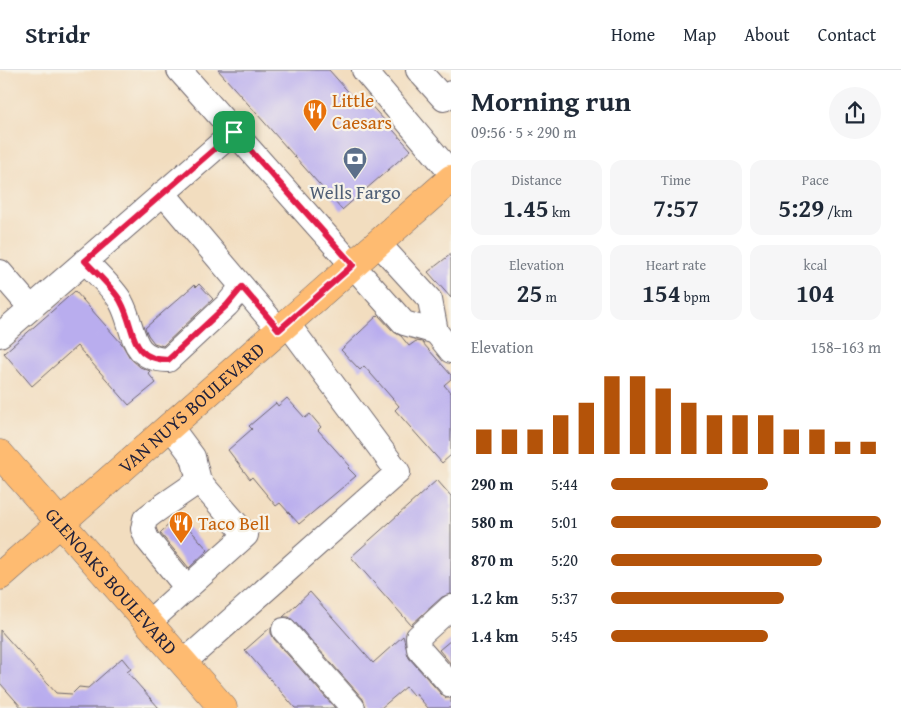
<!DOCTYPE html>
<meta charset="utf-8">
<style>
body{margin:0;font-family:"Gentium Book Plus",serif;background:#f6f6f7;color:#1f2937;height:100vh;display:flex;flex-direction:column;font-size:19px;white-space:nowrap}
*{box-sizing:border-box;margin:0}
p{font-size:16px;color:#747a83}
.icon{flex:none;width:28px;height:28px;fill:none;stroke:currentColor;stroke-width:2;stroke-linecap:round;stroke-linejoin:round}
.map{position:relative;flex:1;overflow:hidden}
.details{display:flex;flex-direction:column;background:#fff;width:450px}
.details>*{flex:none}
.pin{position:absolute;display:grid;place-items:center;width:42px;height:42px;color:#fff;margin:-21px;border-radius:10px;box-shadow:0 2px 8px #0006}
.round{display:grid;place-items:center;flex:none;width:52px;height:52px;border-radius:26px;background:#f6f6f7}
.summary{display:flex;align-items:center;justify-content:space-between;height:85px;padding:0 20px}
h1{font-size:28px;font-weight:700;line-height:38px}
.stats{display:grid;grid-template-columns:repeat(3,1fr);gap:8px;height:85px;padding:5px 20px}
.stats div{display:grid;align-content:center;border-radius:12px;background:#f6f6f7;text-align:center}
.stats b{font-size:25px;font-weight:700}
.stats small{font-size:14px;font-weight:400}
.stats p{font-size:14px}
.chart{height:140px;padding:10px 20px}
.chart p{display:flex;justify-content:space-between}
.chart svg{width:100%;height:90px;margin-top:5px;stroke:#b45309;stroke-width:6}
ul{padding:0 20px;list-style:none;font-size:16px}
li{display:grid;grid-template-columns:80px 60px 1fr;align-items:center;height:38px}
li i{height:12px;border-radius:6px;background:#b45309}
header{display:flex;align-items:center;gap:30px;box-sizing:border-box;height:70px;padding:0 25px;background:#fff;border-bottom:1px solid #e0e1e3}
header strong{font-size:24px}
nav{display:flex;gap:28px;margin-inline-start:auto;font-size:18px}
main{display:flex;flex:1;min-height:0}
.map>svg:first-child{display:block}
</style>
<header>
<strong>Stridr</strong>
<nav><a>Home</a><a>Map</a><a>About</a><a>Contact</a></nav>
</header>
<main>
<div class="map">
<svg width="451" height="638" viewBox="0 0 451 638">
<rect width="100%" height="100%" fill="#f7f3e8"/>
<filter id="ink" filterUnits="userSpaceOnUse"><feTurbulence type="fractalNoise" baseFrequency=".02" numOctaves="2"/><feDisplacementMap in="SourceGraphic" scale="10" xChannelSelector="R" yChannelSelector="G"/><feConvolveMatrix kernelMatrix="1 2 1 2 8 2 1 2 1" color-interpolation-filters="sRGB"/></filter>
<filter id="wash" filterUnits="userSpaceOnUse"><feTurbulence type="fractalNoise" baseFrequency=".0096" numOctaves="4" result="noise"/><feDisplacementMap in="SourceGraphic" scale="20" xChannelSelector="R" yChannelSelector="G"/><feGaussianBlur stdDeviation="1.12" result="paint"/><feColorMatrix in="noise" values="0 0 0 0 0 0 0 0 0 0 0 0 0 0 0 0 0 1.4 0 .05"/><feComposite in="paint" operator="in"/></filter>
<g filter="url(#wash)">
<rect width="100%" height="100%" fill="#f2ddbf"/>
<g id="blocks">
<g fill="#b9adee">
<path d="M218,0H329L361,36L367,31L411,80L342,140Z"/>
<path d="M451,184V228L428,202Z"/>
<path d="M199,214L213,229L163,276L154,273L148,265L145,258L194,215L196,217Z"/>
<path d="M75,221L122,274L130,288L140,297L150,301L148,303L156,313L129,335L77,276L32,316L4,283Z"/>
<path d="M378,245L394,262L401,266L409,276L416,271L422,272L451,305V309L444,315L451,323V385L442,393L395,340L399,336L364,296L360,300L341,280Z"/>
<path d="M287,328L305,348L310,344L321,357L318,360L350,396L348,398L356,406L299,454L280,433L276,436L252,407L250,409L228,380L252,359L249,356L276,333L278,336Z"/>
<path d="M437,410L451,426V524L442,527L411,555L351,487Z"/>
<path d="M178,446L208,480L189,498L160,463Z"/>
<path d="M310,522L373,593L403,566L409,588L441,624L446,628H451V638H428L415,623L413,625L406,617L381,638H366L363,629L294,551L289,547H283Z"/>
<path d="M271,557V563L274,569L335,638H295L245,580Z"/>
<path d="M0,560L56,623L72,624L79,617L88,618L122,588L131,599L127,602L159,638H22L0,613Z"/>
<path d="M451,570V594L439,580Z"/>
</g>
</g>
</g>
<g filter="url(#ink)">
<use href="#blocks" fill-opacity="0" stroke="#6b6369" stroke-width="1"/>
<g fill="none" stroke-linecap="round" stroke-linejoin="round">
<defs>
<g id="minor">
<path d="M179,0L404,253L436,262"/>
<path d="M364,0L451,103"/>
<path d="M418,0L444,29L451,23"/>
<path d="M163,123L279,260"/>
<path d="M378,173L430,230L436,262L451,281"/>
<path d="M85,191C95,202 115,220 121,232C136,259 128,289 168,290L227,235L242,217"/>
<path d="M0,202L31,238"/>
<path d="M0,265L234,62"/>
<path d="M187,518L147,469L143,459L145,449L154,442L199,411"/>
<path d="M451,537L418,567L419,579L451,615"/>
<path d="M148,553L246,465L199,411L193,387L170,356"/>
<path d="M284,560L353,638"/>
<path d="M183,593L398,402L287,253"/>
</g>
<g id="major">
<path id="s1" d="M0,384L223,638"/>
<path id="s2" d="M0,506L451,109"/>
</g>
</defs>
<use href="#minor" stroke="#6b6369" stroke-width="26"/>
<use href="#major" stroke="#6b6369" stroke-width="29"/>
<use href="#minor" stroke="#fff" stroke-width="24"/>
<use href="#major" stroke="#febb71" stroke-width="28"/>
</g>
</g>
<g fill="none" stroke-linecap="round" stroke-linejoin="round" filter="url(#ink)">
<defs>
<path id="route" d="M234,62L353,195L279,260L242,217L227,235L168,290C128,289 136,259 121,232C115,220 95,202 85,191Z"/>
</defs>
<use href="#route" stroke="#fff" stroke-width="10"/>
<use href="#route" stroke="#e11d48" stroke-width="6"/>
</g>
<defs>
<symbol id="restaurant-pin" viewBox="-11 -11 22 30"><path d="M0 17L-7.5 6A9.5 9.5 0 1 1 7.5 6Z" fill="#e8710a" stroke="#f7f3e8"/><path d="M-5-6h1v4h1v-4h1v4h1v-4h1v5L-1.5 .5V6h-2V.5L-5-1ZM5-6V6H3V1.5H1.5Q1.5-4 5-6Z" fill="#fff"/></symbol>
<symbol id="bank-pin" viewBox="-11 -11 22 30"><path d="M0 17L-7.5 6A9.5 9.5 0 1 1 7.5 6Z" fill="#5c6f8a" stroke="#f7f3e8"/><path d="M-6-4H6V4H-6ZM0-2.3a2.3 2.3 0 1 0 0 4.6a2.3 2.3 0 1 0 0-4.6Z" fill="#fff"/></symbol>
</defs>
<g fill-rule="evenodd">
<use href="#restaurant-pin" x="301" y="27" width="28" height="38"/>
<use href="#bank-pin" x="341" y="75" width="28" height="38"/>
<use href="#restaurant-pin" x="167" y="439" width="28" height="38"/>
</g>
<g text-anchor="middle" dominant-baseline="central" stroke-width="4.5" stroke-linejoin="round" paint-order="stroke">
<g font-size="19" fill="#c56008" stroke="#f7f3e8" text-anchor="start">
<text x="332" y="30">Little<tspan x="332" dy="22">Caesars</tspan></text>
<text x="198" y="453">Taco Bell</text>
</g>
<g font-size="19" fill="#4e5e75" stroke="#f7f3e8">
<text x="355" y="122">Wells Fargo</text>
</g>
<g font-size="19" fill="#22223b" stroke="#f7f3e8">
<text stroke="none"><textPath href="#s2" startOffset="255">VAN NUYS BOULEVARD</textPath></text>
<text stroke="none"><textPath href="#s1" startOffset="169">GLENOAKS BOULEVARD</textPath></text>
</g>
</g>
</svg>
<div class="pin" style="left:234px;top:62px;background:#1e9e55"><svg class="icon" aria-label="arrive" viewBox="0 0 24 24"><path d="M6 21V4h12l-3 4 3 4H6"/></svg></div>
</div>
<section class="details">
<div class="summary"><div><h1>Morning run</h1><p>09:56 · 5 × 290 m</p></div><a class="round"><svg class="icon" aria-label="share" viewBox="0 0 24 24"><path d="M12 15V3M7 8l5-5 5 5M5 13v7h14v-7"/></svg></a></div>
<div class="stats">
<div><p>Distance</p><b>1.45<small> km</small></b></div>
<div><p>Time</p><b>7:57</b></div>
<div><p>Pace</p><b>5:29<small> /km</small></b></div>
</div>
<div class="stats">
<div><p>Elevation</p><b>25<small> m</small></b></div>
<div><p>Heart rate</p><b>154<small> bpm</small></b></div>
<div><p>kcal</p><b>104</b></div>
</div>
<div class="chart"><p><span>Elevation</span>158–163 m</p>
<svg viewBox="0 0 160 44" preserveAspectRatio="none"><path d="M5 44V32M15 44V32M25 44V32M35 44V25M45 44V19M55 44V6M65 44V6M75 44V12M85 44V19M95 44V25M105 44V25M115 44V25M125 44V32M135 44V32M145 44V38M155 44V38"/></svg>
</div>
<ul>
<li><b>290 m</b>5:44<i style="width:58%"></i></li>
<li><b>580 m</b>5:01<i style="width:100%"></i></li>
<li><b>870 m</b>5:20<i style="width:78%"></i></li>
<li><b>1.2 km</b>5:37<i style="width:64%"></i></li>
<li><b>1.4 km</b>5:45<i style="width:58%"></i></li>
</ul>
</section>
</main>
